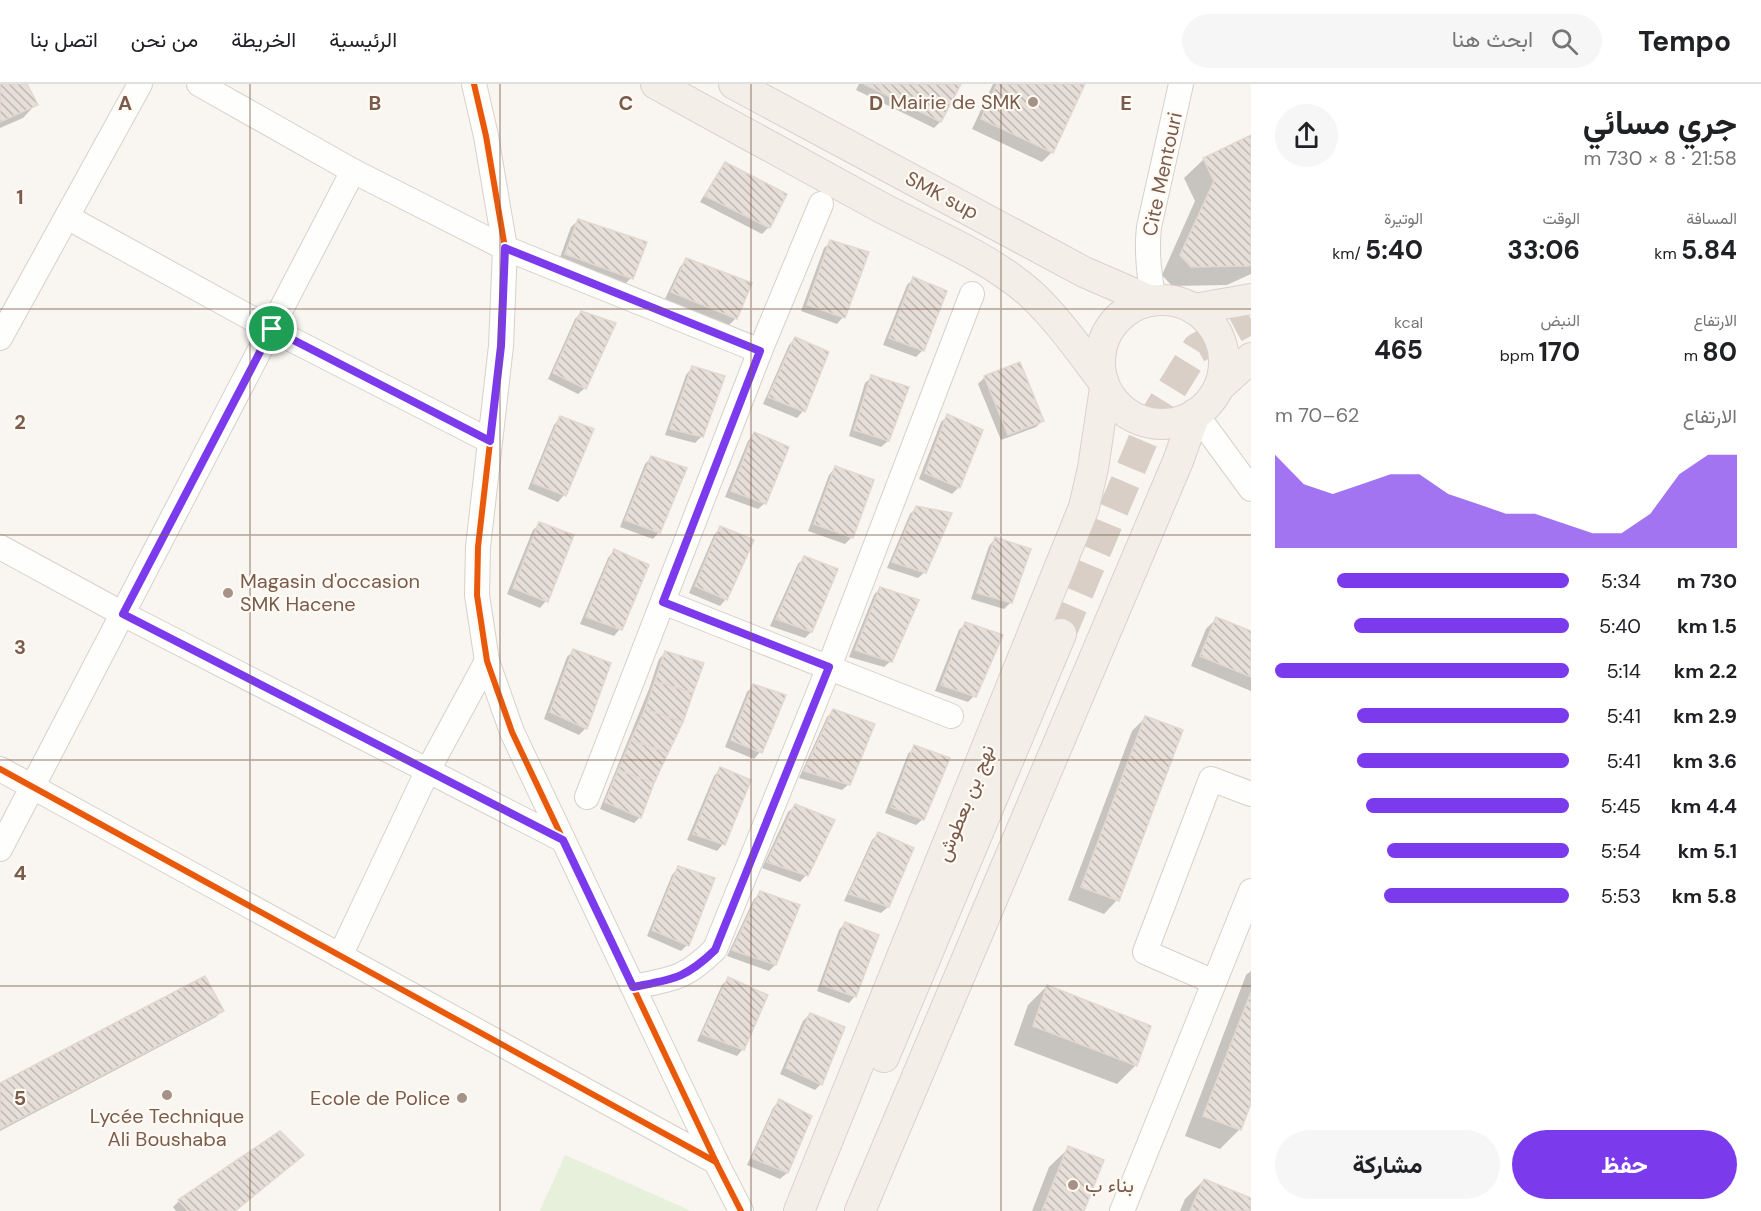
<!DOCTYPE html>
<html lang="ar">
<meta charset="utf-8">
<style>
body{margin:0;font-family:"DM Sans",Vazirmatn,sans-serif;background:#f6f6f6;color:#202124;direction:rtl;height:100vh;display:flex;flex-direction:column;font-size:22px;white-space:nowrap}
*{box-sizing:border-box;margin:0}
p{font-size:20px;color:#757577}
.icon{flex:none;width:33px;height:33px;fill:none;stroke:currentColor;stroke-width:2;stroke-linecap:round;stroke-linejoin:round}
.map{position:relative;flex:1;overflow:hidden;direction:ltr}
.drawer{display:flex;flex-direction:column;background:#fff;width:510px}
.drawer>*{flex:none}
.pin{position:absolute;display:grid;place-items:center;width:51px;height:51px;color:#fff;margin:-26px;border:3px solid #fff;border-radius:50%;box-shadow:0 2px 6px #0007}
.round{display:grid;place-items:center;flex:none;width:63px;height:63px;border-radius:32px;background:#f6f6f6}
.headline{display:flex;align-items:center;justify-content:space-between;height:102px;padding:0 24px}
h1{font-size:33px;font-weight:700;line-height:45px}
.metrics{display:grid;grid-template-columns:repeat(3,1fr);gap:9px;height:102px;padding:6px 24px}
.metrics div{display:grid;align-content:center}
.metrics b{font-size:26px;font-weight:700}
.metrics small{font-size:16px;font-weight:400}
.metrics p{font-size:16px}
.chart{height:168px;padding:12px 24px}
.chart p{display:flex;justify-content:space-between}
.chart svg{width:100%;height:108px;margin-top:6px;fill:#7c3aed;opacity:.7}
.cta{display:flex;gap:12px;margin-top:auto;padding:12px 24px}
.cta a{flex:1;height:69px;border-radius:36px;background:#7c3aed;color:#fff;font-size:24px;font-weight:700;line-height:69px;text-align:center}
.cta a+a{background:#f6f6f6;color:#202124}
ul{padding:0 24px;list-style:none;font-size:20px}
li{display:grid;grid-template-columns:96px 72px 1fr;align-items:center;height:45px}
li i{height:15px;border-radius:8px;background:#7c3aed}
header{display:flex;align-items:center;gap:36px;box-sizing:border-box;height:84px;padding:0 30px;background:#fff;border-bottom:2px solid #e0e0e0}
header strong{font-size:28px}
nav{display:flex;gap:33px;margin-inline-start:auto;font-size:21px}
.search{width:420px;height:54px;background:#f6f6f6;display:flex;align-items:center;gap:15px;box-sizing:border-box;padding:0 21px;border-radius:33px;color:#757577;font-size:22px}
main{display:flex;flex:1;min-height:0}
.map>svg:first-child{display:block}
</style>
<header>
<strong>Tempo</strong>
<div class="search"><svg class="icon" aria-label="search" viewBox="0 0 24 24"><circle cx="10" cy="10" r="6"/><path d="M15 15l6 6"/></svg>ابحث هنا</div>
<nav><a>الرئيسية</a><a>الخريطة</a><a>من نحن</a><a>اتصل بنا</a></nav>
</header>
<main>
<section class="drawer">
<div class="headline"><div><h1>جري مسائي</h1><p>21:58 · 8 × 730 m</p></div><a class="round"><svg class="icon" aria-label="share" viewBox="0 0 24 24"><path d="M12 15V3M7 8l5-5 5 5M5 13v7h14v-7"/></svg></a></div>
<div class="metrics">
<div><p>المسافة</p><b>5.84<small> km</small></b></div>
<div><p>الوقت</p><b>33:06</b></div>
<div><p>الوتيرة</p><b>5:40<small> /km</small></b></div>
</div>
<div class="metrics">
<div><p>الارتفاع</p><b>80<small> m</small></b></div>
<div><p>النبض</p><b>170<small> bpm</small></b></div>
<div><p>kcal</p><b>465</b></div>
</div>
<div class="chart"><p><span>الارتفاع</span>62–70 m</p>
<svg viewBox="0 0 160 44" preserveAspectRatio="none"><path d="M0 44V6L10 18L20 22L30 18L40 14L50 14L60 22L70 26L80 30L90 30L100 34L110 38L120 38L130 30L140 14L150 6L160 6V44z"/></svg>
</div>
<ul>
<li><b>730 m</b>5:34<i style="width:79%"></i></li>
<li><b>1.5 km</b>5:40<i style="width:73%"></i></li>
<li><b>2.2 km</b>5:14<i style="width:100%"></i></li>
<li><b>2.9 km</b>5:41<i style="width:72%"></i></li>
<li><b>3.6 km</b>5:41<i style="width:72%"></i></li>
<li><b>4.4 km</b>5:45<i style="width:69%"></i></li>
<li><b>5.1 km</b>5:54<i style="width:62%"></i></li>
<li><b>5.8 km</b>5:53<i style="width:63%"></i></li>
</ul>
<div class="cta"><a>حفظ</a><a>مشاركة</a></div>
</section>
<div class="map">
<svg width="1251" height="1127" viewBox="0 0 1251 1127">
<defs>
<pattern id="building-back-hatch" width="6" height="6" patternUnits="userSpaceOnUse" patternTransform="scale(1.5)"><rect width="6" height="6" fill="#e6ded7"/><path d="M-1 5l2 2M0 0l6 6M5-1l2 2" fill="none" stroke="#bfb7b1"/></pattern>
</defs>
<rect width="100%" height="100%" fill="#f9f5f0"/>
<path fill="#e7f0db" d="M565,1071L691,1127H540Z"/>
<g fill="#0003">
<path d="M0,0H25L36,20L23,34L0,44Z"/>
<path d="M859,0H959L940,38L934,44L856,6Z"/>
<path d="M993,0H1084L1052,68L1042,78L972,45Z"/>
<path d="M1251,53V190L1227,201L1172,202L1162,191L1195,117L1184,94L1204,75Z"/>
<path d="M725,80L769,143L762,150L700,118L719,87Z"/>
<path d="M578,137L631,194L625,200L559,176L571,143Z"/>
<path d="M831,158L843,233L837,240L801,227L824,164Z"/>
<path d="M686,176L736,234L729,241L665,215L680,183Z"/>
<path d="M913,195L923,266L916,273L883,261L907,201Z"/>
<path d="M581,229L585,304L578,310L548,295L575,235Z"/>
<path d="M795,255L803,327L797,334L763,320L789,261Z"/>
<path d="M692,284L723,293L701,353L695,359L665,351L686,291Z"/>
<path d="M872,293L888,357L881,363L849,352L865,299Z"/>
<path d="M985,293L1042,337L1036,343L1001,356L978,300Z"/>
<path d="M948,332L959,403L952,410L919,395L941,338Z"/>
<path d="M560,334L564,411L558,418L528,405L554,341Z"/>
<path d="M754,350L765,419L758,425L725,413L748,357Z"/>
<path d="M652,373L659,448L653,455L620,443L645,380Z"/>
<path d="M835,384L852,453L845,460L808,447L829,391Z"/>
<path d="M917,423L925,488L918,494L887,484L910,430Z"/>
<path d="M540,440L572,452L546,517L540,524L507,510L533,446Z"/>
<path d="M720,444L726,515L720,522L689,509L714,451Z"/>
<path d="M995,455L1010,519L1004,525L971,515L989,462Z"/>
<path d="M614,467L620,545L614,552L580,540L608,474Z"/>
<path d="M805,473L811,548L805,554L770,542L798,480Z"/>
<path d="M880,504L891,577L884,583L849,573L874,511Z"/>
<path d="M1216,535L1251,549V607L1191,582L1206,545Z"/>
<path d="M966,539L974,612L968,618L935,607L959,546Z"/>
<path d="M573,567L586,644L579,651L544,635L567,573Z"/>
<path d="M666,568L653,699L640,733L634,739L600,725L649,605L659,575Z"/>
<path d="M754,601L760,668L754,675L725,663L747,608Z"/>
<path d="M833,627L849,700L842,706L799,694L827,633Z"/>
<path d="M1145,634L1181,647L1117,816L1104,830L1068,816L1132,647Z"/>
<path d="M915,663L923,735L916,741L885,729L908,670Z"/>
<path d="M720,685L723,760L717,767L687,756L714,692Z"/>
<path d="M795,722L833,737L806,791L800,798L762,784L788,728Z"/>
<path d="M878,750L888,823L881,829L844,817L872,756Z"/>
<path d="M678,784L687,861L681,867L647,852L672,791Z"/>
<path d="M761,809L775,881L769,887L727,872L754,815Z"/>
<path d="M845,839L855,912L849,919L817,907L839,846Z"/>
<path d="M1251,887V1015L1239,1046L1220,1065L1185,1052L1246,891Z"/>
<path d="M728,895L743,965L737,972L697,957L722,901Z"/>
<path d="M1047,902L1136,981L1117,1000L1014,961L1028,921Z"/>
<path d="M222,926L216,933L0,1047V1000Z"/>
<path d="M810,930L821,1000L815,1006L780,990L803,937Z"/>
<path d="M779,1017L810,1033L787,1089L780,1095L747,1081L773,1024Z"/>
<path d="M1069,1064L1082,1127H1032L1049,1083Z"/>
<path d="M1204,1096L1251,1115V1127H1180L1185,1115Z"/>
<path d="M179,1117L235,1127H176L173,1123Z"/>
</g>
<g fill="url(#building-back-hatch)" stroke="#e2d8d2" stroke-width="1.5">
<path d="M0,0H27L38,21L0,38Z"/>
<path d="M864,0H961L941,38Z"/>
<path d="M997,0H1085L1053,69L981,35Z"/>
<path d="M1251,51V181L1248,182L1191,183L1180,171L1214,97L1203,74Z"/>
<path d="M725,78L787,110L770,144L705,112Z"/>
<path d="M578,135L647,158L633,195L565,170Z"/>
<path d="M830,156L869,168L845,234L807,221Z"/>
<path d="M686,174L752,199L737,235L671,208Z"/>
<path d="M913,193L947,207L924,267L889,254Z"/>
<path d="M581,227L616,239L586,305L553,289Z"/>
<path d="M795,253L829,268L805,328L768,313Z"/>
<path d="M1020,278L1044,337L1008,351L984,292Z"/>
<path d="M692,282L725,292L703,353L670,345Z"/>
<path d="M871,291L909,303L889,357L854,346Z"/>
<path d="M947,330L983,346L960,404L925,389Z"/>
<path d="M560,332L594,345L566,412L533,399Z"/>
<path d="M754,348L789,363L766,420L731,407Z"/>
<path d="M651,372L687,384L660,449L625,436Z"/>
<path d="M835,382L874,396L853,454L814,440Z"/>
<path d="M916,422L952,429L926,489L892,478Z"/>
<path d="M539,438L574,451L548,518L513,504Z"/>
<path d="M720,442L754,456L727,516L695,502Z"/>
<path d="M995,453L1031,465L1012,519L977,509Z"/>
<path d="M614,465L649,481L622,546L586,533Z"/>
<path d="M804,472L838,485L812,548L776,535Z"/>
<path d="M880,503L919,516L892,578L855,566Z"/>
<path d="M1216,533L1251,547V593L1200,572Z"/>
<path d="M965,538L1003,551L976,613L941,601Z"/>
<path d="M573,565L611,579L587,645L550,628Z"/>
<path d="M665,567L704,579L693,609L655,597Z"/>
<path d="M655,597L693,609L683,638L645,625Z"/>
<path d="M753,600L786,611L762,669L731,656Z"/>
<path d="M645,625L683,638L668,669L631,656Z"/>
<path d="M833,625L875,640L850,701L804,687Z"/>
<path d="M1145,632L1183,646L1119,817L1081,803Z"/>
<path d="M631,656L668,669L654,699L618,686Z"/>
<path d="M914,661L950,674L924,736L891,723Z"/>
<path d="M720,683L751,696L725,761L693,750Z"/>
<path d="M618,686L654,699L641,734L605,718Z"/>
<path d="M795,720L835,736L808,792L767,778Z"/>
<path d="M878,748L914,764L889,823L849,810Z"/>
<path d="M678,782L715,794L689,862L652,846Z"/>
<path d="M760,807L800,821L776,881L732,866Z"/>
<path d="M845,838L879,851L856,913L822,901Z"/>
<path d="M205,892L224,927L0,1045V999Z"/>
<path d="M728,893L768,911L744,966L702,950Z"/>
<path d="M1047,901L1151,942L1137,982L1033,942Z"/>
<path d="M1251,908V1019L1241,1046L1203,1032Z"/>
<path d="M810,929L845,943L822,1001L786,984Z"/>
<path d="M779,1015L812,1032L788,1089L752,1074Z"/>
<path d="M280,1047L304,1071L235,1127H188L178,1116Z"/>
<path d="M1068,1062L1104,1076L1084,1127H1042Z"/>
<path d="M1204,1095L1251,1114V1127H1190Z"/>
</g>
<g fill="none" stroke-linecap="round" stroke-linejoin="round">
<path stroke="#d9cfc7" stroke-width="30" stroke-dasharray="30 15" stroke-linecap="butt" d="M1061,550L1149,342L1197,264L1251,235"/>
<defs>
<g id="minor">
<path d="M199,0L353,87L505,164L760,267"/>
<path d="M474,0L486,52L505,164L501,262L478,463L477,511L487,577L512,648L716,1078L741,1127"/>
<path d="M67,133L271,245L490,357"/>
<path d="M1154,217C1149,192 1146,169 1149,143L1181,0"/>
<path d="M0,254L140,0"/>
<path d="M1196,330L1251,405"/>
<path d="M0,463L123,530L563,756"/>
<path d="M663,518L951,632"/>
<path d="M0,685L716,1078"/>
<path d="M587,713L760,267L821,120"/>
<path d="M0,765L353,87"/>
<path d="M340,872L428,686L487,577"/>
<path d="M1214,898L1145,868L1211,695L1251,710"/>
<path d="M633,903C673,895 685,895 715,865L829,583L972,210"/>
<path d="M1122,1127L1251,807"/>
</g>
<g id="major">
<path d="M656,0C732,42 808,84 884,125C932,150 989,173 1030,209C1058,235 1080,267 1103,297"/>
<path d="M734,0L1084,188L1151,217"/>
<circle cx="1162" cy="278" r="62"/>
<path d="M1194,225L1251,215"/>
<path d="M1219,303L1251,274"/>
<path d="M884,973L1061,550"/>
<path d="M799,1127L1084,423L1093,384L1105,304"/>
<path d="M860,1127L1178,377L1195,330"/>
</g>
</defs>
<use href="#minor" stroke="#d7d1cb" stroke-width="26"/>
<use href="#major" stroke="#dad1cc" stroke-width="32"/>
<use href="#minor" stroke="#fefefd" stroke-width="24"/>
<use href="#major" stroke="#f3eee8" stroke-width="30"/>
<defs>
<g id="cycleway">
<path d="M474,0L486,52L505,164L501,262L478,463L477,511L487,577L512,648L716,1078L741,1127"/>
<path d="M0,685L716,1078"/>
</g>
</defs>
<use href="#cycleway" stroke="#fffaf3" stroke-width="10"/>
<use href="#cycleway" stroke="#e8590c" stroke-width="6"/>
</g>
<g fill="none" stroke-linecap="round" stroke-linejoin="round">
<defs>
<path id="route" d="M505,164L760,267L663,518L829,583L715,866C685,895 673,895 633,903L563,756L123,530L272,245L490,357L501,262Z"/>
</defs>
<use href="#route" stroke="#fff" stroke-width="12"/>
<use href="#route" stroke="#7c3aed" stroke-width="8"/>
</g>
<path fill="none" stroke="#7a5c4d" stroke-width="1.5" stroke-opacity="0.55" d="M250,0V1127M500,0V1127M751,0V1127M1001,0V1127M0,225H1251M0,451H1251M0,676H1251M0,902H1251"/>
<g fill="#a69286" stroke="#fffaf3" stroke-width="2">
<circle cx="1033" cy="18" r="6"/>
<circle cx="228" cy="509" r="6"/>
<circle cx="167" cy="1011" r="6"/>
<circle cx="462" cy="1014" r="6"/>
<circle cx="1073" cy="1101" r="6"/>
</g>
<g text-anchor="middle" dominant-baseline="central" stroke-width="4.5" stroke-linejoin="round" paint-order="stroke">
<g font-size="20" fill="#7a5c4d" stroke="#fffaf3" text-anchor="end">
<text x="1021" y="18">Mairie de SMK</text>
<text x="240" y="497" text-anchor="start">Magasin d'occasion<tspan x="240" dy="23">SMK Hacene</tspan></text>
<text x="450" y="1014">Ecole de Police</text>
<text x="167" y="1032" text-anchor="middle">Lycée Technique<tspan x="167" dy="23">Ali Boushaba</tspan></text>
<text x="1085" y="1101" text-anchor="start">بناء ب</text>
</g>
<g font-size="20" fill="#7a5c4d" stroke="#fffaf3">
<text transform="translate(1162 90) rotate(-78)">Cite Mentouri</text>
<text transform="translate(942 111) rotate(28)">SMK sup</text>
<text transform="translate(965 719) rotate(-68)">نهج بن بعطوش</text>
</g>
</g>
<g font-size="20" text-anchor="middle" font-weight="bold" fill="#7a5c4d" stroke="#fffaf3" stroke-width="4.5" stroke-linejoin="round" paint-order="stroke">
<text x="125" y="26">A</text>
<text x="375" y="26">B</text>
<text x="626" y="26">C</text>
<text x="876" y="26">D</text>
<text x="1126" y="26">E</text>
<text x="20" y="120">1</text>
<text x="20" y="345">2</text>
<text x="20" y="570">3</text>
<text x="20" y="796">4</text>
<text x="20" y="1021">5</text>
</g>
</svg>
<div class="pin" style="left:272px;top:245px;background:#1e9e55"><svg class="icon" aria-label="arrive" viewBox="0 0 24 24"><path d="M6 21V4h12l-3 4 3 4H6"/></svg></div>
</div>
</main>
